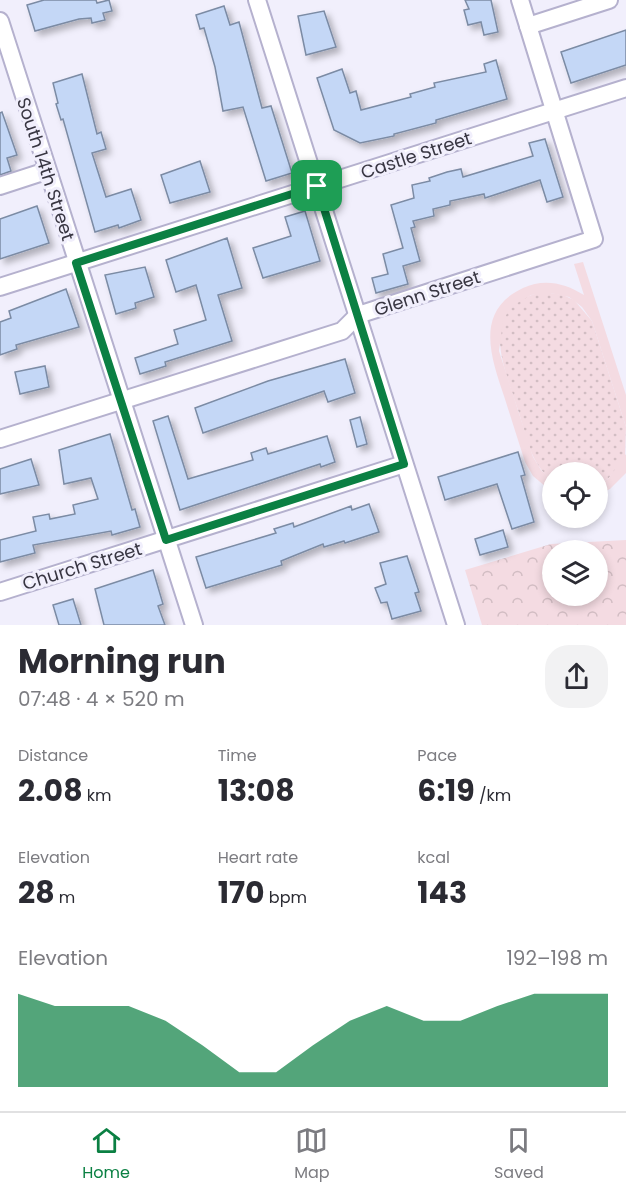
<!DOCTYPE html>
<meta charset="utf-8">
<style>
body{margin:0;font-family:Poppins,sans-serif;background:#f2f2f3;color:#2b2b33;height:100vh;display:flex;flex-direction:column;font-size:22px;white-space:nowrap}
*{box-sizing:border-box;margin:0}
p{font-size:20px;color:#7c7c81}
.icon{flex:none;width:33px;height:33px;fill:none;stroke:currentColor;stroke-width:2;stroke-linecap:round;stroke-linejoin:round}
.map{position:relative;height:625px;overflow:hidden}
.side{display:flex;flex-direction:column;background:#fff;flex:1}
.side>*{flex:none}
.buttons{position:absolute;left:542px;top:462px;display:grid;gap:12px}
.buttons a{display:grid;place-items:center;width:66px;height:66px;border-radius:50%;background:#fff;box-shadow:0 3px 9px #0003;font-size:30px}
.pin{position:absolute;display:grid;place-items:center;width:51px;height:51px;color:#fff;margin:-26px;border-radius:12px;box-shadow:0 3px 9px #0006}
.round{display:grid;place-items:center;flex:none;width:63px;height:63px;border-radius:24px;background:#f2f2f3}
.headline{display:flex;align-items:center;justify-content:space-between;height:102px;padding:0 18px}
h1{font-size:33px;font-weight:700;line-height:45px}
.metrics{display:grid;grid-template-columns:repeat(3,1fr);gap:9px;height:102px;padding:6px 18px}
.metrics div{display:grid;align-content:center}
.metrics b{font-size:30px;font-weight:700}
.metrics small{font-size:16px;font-weight:400}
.metrics p{font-size:16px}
.chart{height:168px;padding:12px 18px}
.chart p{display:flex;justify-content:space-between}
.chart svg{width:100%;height:108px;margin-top:6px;fill:#0b8043;opacity:.7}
.tabs{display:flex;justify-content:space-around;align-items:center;height:84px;border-top:2px solid #e1e1e2;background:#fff;font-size:16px;color:#7c7c81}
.tabs a{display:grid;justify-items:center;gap:3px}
.tabs .selected{color:#0b8043}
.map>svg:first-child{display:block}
</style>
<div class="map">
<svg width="626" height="625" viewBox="0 0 626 625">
<defs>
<pattern id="grass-dots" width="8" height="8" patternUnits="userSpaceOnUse" patternTransform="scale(1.5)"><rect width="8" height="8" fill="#f4dbe2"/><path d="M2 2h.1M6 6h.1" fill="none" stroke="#d2bdc3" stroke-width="1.8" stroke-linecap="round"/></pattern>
<pattern id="park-crowns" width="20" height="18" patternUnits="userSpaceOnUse" patternTransform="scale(1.5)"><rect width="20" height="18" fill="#f4dbe2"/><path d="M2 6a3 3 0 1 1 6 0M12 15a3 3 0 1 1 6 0" fill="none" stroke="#d2bdc3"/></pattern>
<filter id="shadow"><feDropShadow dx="4.5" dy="4.5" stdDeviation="3" flood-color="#0004"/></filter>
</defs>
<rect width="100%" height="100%" fill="#f1effc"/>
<path fill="url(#grass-dots)" d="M544,292L563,295L574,300L592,321L626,427L625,458L608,479L597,485V472H552V480C530,464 526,434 518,410C504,367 475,304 544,292Z"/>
<path fill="url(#park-crowns)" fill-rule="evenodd" d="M626,540V625H482L465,570L551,544ZM552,550H597V596H552Z"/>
<g fill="#f4dbe2">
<path d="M583,262L626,395V427L592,321L582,307L569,297L550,293L531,295L519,302L509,310L503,321L499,351L533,457L541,470L552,480V492L533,476L525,462C518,440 511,418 504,396C491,357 474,311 523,288C544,278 565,283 584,295L574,264Z"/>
<path d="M626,454V473L610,489L597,495V485L608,479Z"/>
</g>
<g fill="#c4d7f6" stroke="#7b8ba4" stroke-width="1.5" filter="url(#shadow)">
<path d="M44,0H96L97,3L109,0L112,11L103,13L105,20L92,23L91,18L79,19L35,31L27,5Z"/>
<path d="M465,0H491L498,32L484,35L481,22L468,25L464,10L469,9Z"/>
<path d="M224,6L230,25L239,22L262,108L271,106L292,173L266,181L243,107L223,111L215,67L204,28L200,29L196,15Z"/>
<path d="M324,11L336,47L306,55L298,16Z"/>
<path d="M626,30V65L571,83L561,52Z"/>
<path d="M496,60L507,99L436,120V123L394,134V136L360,143L334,130L317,78L342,69L350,93L356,91L361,110L411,97L410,94L435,87L434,83L486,72L484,64Z"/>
<path d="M82,74L97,134L101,132L106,149L92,153L106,197L131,189L141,220L119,228L118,225L95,232L63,119L61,120L56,104L58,103L53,83Z"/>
<path d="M2,112L17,155L7,158L11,171L0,175V113Z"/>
<path d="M545,139L563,197L547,202L540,180L485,198L484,194L450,201V205L433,209L434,216L413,221L415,227L411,228L420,261L403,266L408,284L376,293L372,278L388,274L383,254L403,248L391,205L414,198L412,185L430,181L429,178L447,172L461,169L463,177L533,156L529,143Z"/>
<path d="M200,161L210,192L170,203L161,175Z"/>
<path d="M37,206L49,243L0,259V219Z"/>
<path d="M305,211L320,261L263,278L253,248L291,236L285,217Z"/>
<path d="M227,238L242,288L218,295L232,341L165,362L166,366L140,374L135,358L178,344L174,330L206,320L196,285L176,292L166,260Z"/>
<path d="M145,267L154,297L135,303L136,308L116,314L105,275Z"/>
<path d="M66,289L79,327L16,345L17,349L0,355V322L11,318L9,311Z"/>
<path d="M345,359L355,393L328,402L324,391L203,433L195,408L268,381Z"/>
<path d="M45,366L49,387L20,394L15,372Z"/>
<path d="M168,416L188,479L253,460L251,453L266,448L268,454L327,436L335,462L321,467L320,464L180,510L153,421Z"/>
<path d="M360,417L367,444L357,447L350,420Z"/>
<path d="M110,434L132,510L135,509L140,527L112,535L111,531L33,545L35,553L0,562V540L36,531L33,517L49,514L50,519L75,514L73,505L98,499L91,478L64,484L59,450Z"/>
<path d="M518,452L525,475L521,476L534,522L512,529L497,484L445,500L438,477Z"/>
<path d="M31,459L39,485L0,494V469Z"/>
<path d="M369,504L379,532L345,543L344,541L324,547L323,544L281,561L282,565L206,588L196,557L276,533L274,529L293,523L294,527L351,506L352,510Z"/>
<path d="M503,530L508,547L480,555L475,539Z"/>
<path d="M407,556L419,592L415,593L421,611L392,619L387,602L381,603L375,588L386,584L380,563Z"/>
<path d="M153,570L163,604L158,606L165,625H104L95,589Z"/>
<path d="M73,599L81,625H59L53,605Z"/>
</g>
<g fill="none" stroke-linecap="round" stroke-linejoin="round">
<defs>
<g id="minor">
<path d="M257,0L456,625"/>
<path d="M0,21L194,625"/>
<path d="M528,26L609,0"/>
<path d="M0,186L46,171"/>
<path d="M0,287L626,88"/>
<path d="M0,439L342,331L358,315L594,239L520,0"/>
<path d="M0,592L404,464"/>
</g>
</defs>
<use href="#minor" stroke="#b5b1ce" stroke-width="20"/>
<use href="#minor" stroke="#fff" stroke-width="16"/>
</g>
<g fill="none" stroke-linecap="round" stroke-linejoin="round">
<defs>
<path id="route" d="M317,186L404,464L166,540L76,263Z"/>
</defs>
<use href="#route" stroke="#fff" stroke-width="12"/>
<use href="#route" stroke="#0b8043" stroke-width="8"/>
</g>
<g text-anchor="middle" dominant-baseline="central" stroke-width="6" stroke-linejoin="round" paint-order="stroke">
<g font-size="18" fill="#383642" stroke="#f1effc">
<text transform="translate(416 155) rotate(-18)">Castle Street</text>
<text transform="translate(46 169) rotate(72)">South 14th Street</text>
<text transform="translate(427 293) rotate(-18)">Glenn Street</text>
<text transform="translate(82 566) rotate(-17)">Church Street</text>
</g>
</g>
</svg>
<div class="buttons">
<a><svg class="icon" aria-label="locate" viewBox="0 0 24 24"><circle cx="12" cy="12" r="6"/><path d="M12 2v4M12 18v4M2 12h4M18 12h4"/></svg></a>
<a><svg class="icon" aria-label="layers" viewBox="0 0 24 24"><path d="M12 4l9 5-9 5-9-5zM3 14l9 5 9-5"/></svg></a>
</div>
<div class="pin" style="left:317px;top:186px;background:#1e9e55"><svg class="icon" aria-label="arrive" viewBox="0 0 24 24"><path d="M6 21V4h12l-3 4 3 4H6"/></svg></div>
</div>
<section class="side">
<div class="headline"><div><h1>Morning run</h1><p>07:48 · 4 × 520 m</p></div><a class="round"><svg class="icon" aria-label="share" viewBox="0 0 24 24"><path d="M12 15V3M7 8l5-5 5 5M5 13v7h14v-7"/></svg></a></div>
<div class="metrics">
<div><p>Distance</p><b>2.08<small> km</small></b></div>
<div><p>Time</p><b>13:08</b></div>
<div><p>Pace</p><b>6:19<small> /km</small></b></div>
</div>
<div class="metrics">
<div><p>Elevation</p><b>28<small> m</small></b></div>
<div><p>Heart rate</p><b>170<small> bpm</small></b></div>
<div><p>kcal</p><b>143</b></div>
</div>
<div class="chart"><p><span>Elevation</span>192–198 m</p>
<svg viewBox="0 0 160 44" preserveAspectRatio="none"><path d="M0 44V6L10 11L20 11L30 11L40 17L50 27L60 38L70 38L80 27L90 17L100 11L110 17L120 17L130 11L140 6L150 6L160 6V44z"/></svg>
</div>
</section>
<nav class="tabs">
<a class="selected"><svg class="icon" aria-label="home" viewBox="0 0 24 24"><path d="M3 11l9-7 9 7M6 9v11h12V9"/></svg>Home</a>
<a><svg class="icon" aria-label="map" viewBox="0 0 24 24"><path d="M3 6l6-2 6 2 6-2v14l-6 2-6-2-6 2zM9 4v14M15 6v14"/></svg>Map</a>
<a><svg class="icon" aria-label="saved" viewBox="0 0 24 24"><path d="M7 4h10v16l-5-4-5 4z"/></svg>Saved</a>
</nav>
